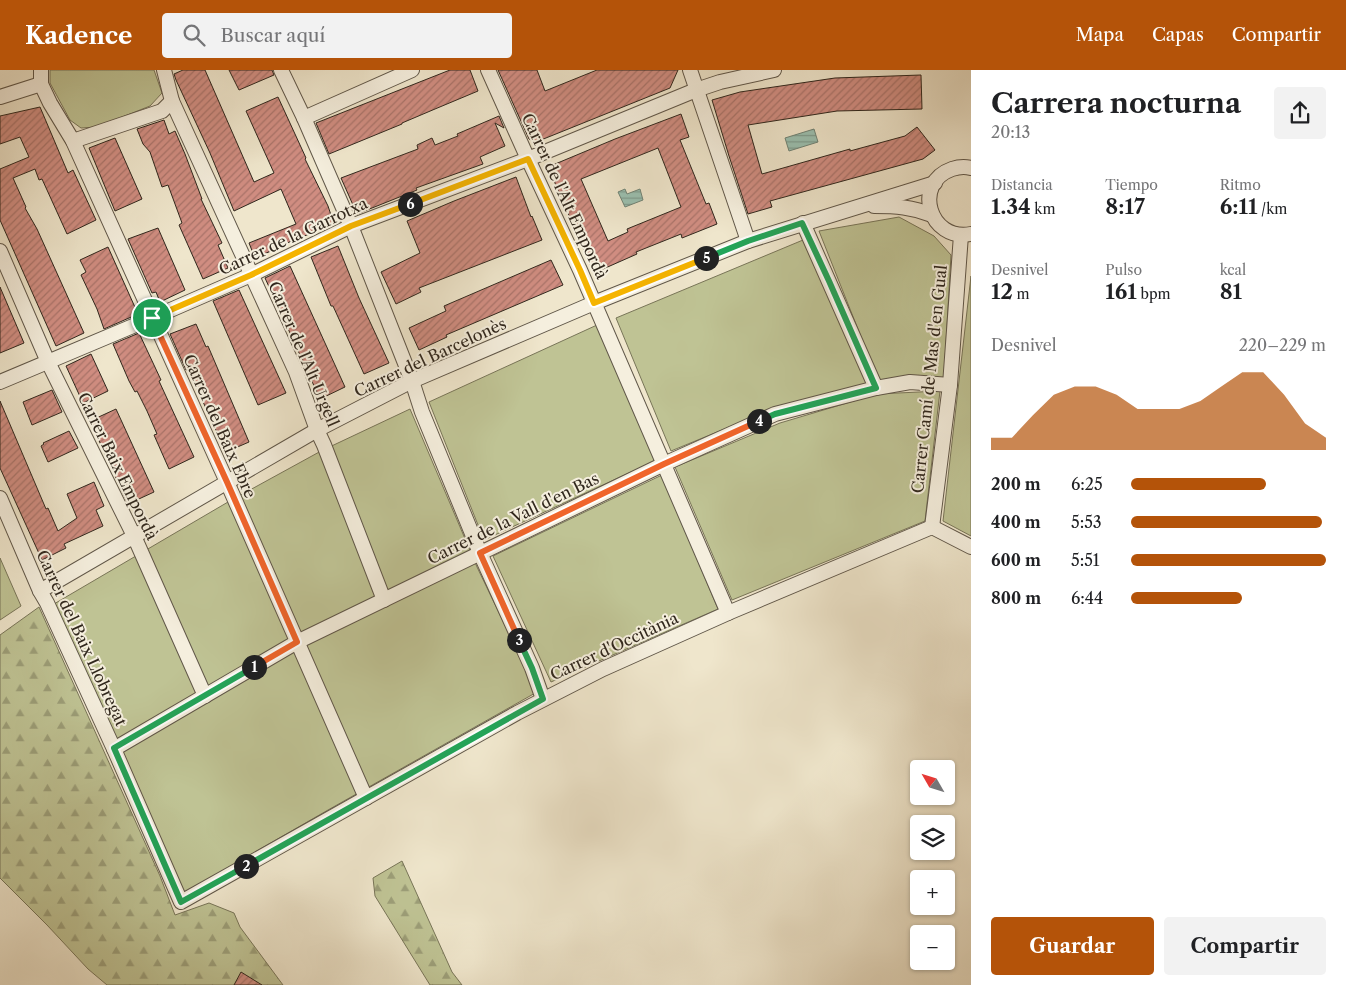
<!DOCTYPE html>
<html lang="es">
<meta charset="utf-8">
<style>
body{margin:0;font-family:"Libre Caslon Text",serif;background:#f2f2f2;color:#202124;height:100vh;display:flex;flex-direction:column;font-size:19px;white-space:nowrap}
*{box-sizing:border-box;margin:0}
p{font-size:16px;color:#757577}
.icon{flex:none;width:28px;height:28px;fill:none;stroke:currentColor;stroke-width:2;stroke-linecap:round;stroke-linejoin:round}
.map{position:relative;flex:1;overflow:hidden}
.sheet{display:flex;flex-direction:column;background:#fff;width:375px}
.sheet>*{flex:none}
.needle{width:32px;rotate:309deg}
.fabs{position:absolute;left:910px;top:690px;display:grid;gap:10px}
.fabs a{display:grid;place-items:center;width:45px;height:45px;border-radius:5px;background:#fff;box-shadow:0 1px 4px #0004;font-size:25px}
.pin{position:absolute;display:grid;place-items:center;width:42px;height:42px;color:#fff;margin:-21px;border:2px solid #fff;border-radius:50%;box-shadow:0 1px 5px #0007}
.km{position:absolute;width:25px;height:25px;margin:-12px;border-radius:50%;background:#222;color:#fff;font-size:14px;line-height:25px;text-align:center}
.round{display:grid;place-items:center;flex:none;width:52px;height:52px;border-radius:5px;background:#f2f2f2}
.summary{display:flex;align-items:center;justify-content:space-between;height:85px;padding:0 20px}
h1{font-size:28px;font-weight:800;line-height:38px}
.metrics{display:grid;grid-template-columns:repeat(3,1fr);gap:8px;height:85px;padding:5px 20px}
.metrics div{display:grid;align-content:center}
.metrics b{font-size:21px;font-weight:800}
.metrics small{font-size:14px;font-weight:400}
.metrics p{font-size:14px}
.chart{height:140px;padding:10px 20px}
.chart p{display:flex;justify-content:space-between}
.chart svg{width:100%;height:90px;margin-top:5px;fill:#b45309;opacity:.7}
.cta{display:flex;gap:10px;margin-top:auto;padding:10px 20px}
.cta a{flex:1;height:58px;border-radius:5px;background:#b45309;color:#fff;font-size:20px;font-weight:800;line-height:58px;text-align:center}
.cta a+a{background:#f2f2f2;color:#202124}
ul{padding:0 20px;list-style:none;font-size:16px}
li{display:grid;grid-template-columns:80px 60px 1fr;align-items:center;height:38px}
li i{height:12px;border-radius:6px;background:#b45309}
header{display:flex;align-items:center;gap:30px;box-sizing:border-box;height:70px;padding:0 25px;background:#b45309;color:#fff}
header strong{font-size:24px}
nav{display:flex;gap:28px;margin-inline-start:auto;font-size:18px}
.search{width:350px;height:45px;background:#f2f2f2;display:flex;align-items:center;gap:12px;box-sizing:border-box;padding:0 18px;border-radius:5px;color:#757577;font-size:19px}
main{display:flex;flex:1;min-height:0}
.map>svg:first-child{display:block}
</style>
<header>
<strong>Kadence</strong>
<div class="search"><svg class="icon" aria-label="search" viewBox="0 0 24 24"><circle cx="10" cy="10" r="6"/><path d="M15 15l6 6"/></svg>Buscar aquí</div>
<nav><a>Mapa</a><a>Capas</a><a>Compartir</a></nav>
</header>
<main>
<div class="map">
<svg width="971" height="915" viewBox="0 0 971 915">
<defs>
<pattern id="forest-firs" width="22" height="20" patternUnits="userSpaceOnUse" patternTransform="scale(1.25)"><rect width="22" height="20" fill="#bfc394"/><path d="M5 1l3.5 6h-7zM16 11l3.5 6h-7z" fill="#9c9e78"/></pattern>
<pattern id="water-rules" width="6" height="5" patternUnits="userSpaceOnUse" patternTransform="scale(1.25)"><rect width="6" height="5" fill="#9bc0b0"/><path d="M0 2.5h6" fill="none" stroke="#7f9c8f"/></pattern>
<pattern id="building-hatch" width="6" height="6" patternUnits="userSpaceOnUse" patternTransform="scale(1.25)"><rect width="6" height="6" fill="#d08d81"/><path d="M-1 1l2-2M0 6l6-6M5 7l2-2" fill="none" stroke="#a97369"/></pattern>
</defs>
<rect width="100%" height="100%" fill="#efe6cc"/>
<filter id="stains"><feTurbulence type="fractalNoise" baseFrequency=".004" numOctaves="4"/><feColorMatrix values="0 0 0 0 .2 0 0 0 0 .09 0 0 0 0 .02 0 0 0 .5 -.17"/></filter>
<radialGradient id="worn" r=".72"><stop offset=".6" stop-color="#630" stop-opacity="0"/><stop offset="1" stop-color="#630" stop-opacity=".3"/></radialGradient>
<g fill="#bfc394" stroke="#787558">
<path d="M50,0H154L162,23L150,36L97,57L81,58L70,50L50,13Z"/>
<path d="M899,147L934,166L951,185L944,308L879,312L819,161Z"/>
<path d="M803,170L868,313L768,341L671,381L616,248Z"/>
<path d="M971,206V466L943,451Z"/>
<path d="M597,255L657,390L484,470L429,332Z"/>
<path d="M940,321L925,451L732,530L675,397L780,353L877,324Z"/>
<path d="M410,339L477,497L537,622L328,740L184,823L54,534L228,432L321,381Z"/>
<path d="M662,405L718,539L551,612L493,486Z"/>
<path d="M0,488L21,536L0,550Z"/>
</g>
<g fill="url(#forest-firs)" stroke="#787558">
<path d="M39,537L160,806L175,845L209,833L234,843L240,857L283,915H107L88,899L47,855L0,808V565Z"/>
<path d="M402,791L452,902L462,915H430L375,826L373,808Z"/>
</g>
<g fill="url(#water-rules)" stroke="#708375">
<path d="M814,59L818,72L789,81L785,68Z"/>
<path d="M625,119L627,124L640,119L643,130L625,137L618,122Z"/>
</g>
<g fill="url(#building-hatch)" stroke="#30271d" fill-rule="evenodd">
<path d="M183,0H205L254,112L274,103L246,41L278,27L306,88L305,89L328,136L334,154L287,173V174L255,188L249,173L296,154L281,119L234,141L210,83L176,10L174,4Z"/>
<path d="M229,0H272L274,5L239,20Z"/>
<path d="M450,0H470L478,21L435,39L402,53V54L329,84L316,53Z"/>
<path d="M498,0H537L545,21L597,0H678L670,18L536,72L529,69Z"/>
<path d="M921,5L922,39L837,41L748,55L762,104L850,79V81L905,66L917,57L935,80L923,89L770,131L772,137L748,144L729,86L712,30L740,22L835,8Z"/>
<path d="M40,37L68,103L73,100L96,150L67,164L42,109L39,110L35,99L13,108L26,137L25,138L37,159L84,263L56,276L0,150V99L29,87L20,67L0,74V46Z"/>
<path d="M681,44L689,67L680,70L706,134L709,133L717,154L682,168L681,164L636,182L637,184L594,203L548,97L615,69ZM658,78L681,137L627,159L628,162L608,171L581,109Z"/>
<path d="M499,46L504,58L495,53L505,76L480,87L483,94L416,118L417,120L357,144L341,108L418,79L417,75L432,68L435,75L458,66L457,64Z"/>
<path d="M164,50L169,64L175,61L185,84L202,129H201L222,173L218,175L228,198L203,209L179,155L182,153L168,115L162,117L150,82L143,74L137,59Z"/>
<path d="M115,68L142,129L115,141L89,78Z"/>
<path d="M516,107L531,147L532,146L542,170L419,218L421,222L396,234L381,202L420,183L407,151L454,131Z"/>
<path d="M158,158L185,220L160,232L156,222L152,223L128,169Z"/>
<path d="M338,176L359,228L389,293L364,304L333,236H331L311,187Z"/>
<path d="M108,177L138,244L104,259L97,239L81,205L86,202L80,190Z"/>
<path d="M551,190L563,215L446,265L447,267L419,280L409,258L446,241L444,236Z"/>
<path d="M290,196L345,317L320,329L265,208Z"/>
<path d="M0,217L24,273L0,283Z"/>
<path d="M239,220L286,323L258,335L213,231Z"/>
<path d="M196,254L206,277L208,276L249,372L226,382L188,299L186,300L170,264Z"/>
<path d="M139,263L161,310L159,311L194,387L169,399L154,365L157,364L147,341L137,321L135,322L129,311L113,274Z"/>
<path d="M91,284L108,321L83,333L66,296Z"/>
<path d="M52,320L62,342L32,355L23,332Z"/>
<path d="M0,331L46,439L48,438L58,461L77,448L67,424L94,412L104,436L96,440L103,456L64,474L66,478L42,490L0,398Z"/>
<path d="M116,339L154,422L128,434L90,351Z"/>
<path d="M69,361L78,378L48,392L41,376L44,374L43,373Z"/>
<path d="M241,902L262,915H234Z"/>
</g>
<g fill="none" stroke-linecap="round" stroke-linejoin="round">
<defs>
<g id="street">
<path d="M41,0V14L50,33L73,71L227,412L366,728"/>
<path d="M164,0L172,31L296,302L317,360L324,375L384,530"/>
<path d="M281,0L304,48L351,156L412,311L422,342L480,483L532,598L543,629"/>
<path d="M488,0L528,89L580,200L728,543"/>
<path d="M690,0L748,171"/>
<path d="M0,27L41,14"/>
<path d="M304,48L412,0"/>
<path d="M73,71L162,41L172,31"/>
<path d="M971,98C964,96 958,97 952,99C912,113 929,172 971,164"/>
<path d="M874,136C896,136 912,137 932,145"/>
<path d="M803,153L876,318"/>
<path d="M0,181L48,292L134,466L205,626"/>
<path d="M0,312L152,248L251,205L351,156L528,89L696,20L720,12L774,0"/>
<path d="M0,428L40,521L47,533L114,679L181,832L517,643L603,599L728,543L932,457L971,477"/>
<path d="M932,457L950,315L961,165"/>
<path d="M40,521L317,360L412,311L594,233L748,171L935,113"/>
<path d="M114,679L297,572L664,394L775,344L876,318L910,312L950,315"/>
</g>
</defs>
<use href="#street" stroke="#605749" stroke-width="16"/>
<use href="#street" stroke="#f5efde" stroke-width="14"/>
</g>
<g fill="none" stroke-linecap="round" stroke-linejoin="round">
<defs>
<path id="split-1" d="M152,248L227,412L297,572L254,597"/>
<path id="split-2" d="M246,796L181,832L114,678L254,597"/>
<path id="split-3" d="M246,796L543,629L532,598L519,570"/>
<path id="split-4" d="M519,570L480,483L664,394L759,351"/>
<path id="split-5" d="M706,188L748,171L802,153L829,211L876,318L775,344L759,351"/>
<path id="split-6" d="M410,134L528,89L580,200L594,233L706,188"/>
<path id="split-7" d="M152,248L251,205L351,156L410,134"/>
</defs>
<use href="#split-1" stroke="#fff" stroke-width="10"/>
<use href="#split-2" stroke="#fff" stroke-width="10"/>
<use href="#split-3" stroke="#fff" stroke-width="10"/>
<use href="#split-4" stroke="#fff" stroke-width="10"/>
<use href="#split-5" stroke="#fff" stroke-width="10"/>
<use href="#split-6" stroke="#fff" stroke-width="10"/>
<use href="#split-7" stroke="#fff" stroke-width="10"/>
<use href="#split-1" stroke="#f0652b" stroke-width="6"/>
<use href="#split-2" stroke="#22a559" stroke-width="6"/>
<use href="#split-3" stroke="#22a559" stroke-width="6"/>
<use href="#split-4" stroke="#f0652b" stroke-width="6"/>
<use href="#split-5" stroke="#22a559" stroke-width="6"/>
<use href="#split-6" stroke="#f5b400" stroke-width="6"/>
<use href="#split-7" stroke="#f5b400" stroke-width="6"/>
</g>
<g text-anchor="middle" dominant-baseline="central" stroke-width="4" stroke-linejoin="round" paint-order="stroke">
<g font-size="16" fill="#30271d" stroke="#f5efde">
<text transform="translate(565 126) rotate(65)">Carrer de l'Alt Empordà</text>
<text transform="translate(293 166) rotate(-25)">Carrer de la Garrotxa</text>
<text transform="translate(304 284) rotate(67)">Carrer de l'Alt Urgell</text>
<text transform="translate(430 287) rotate(-25)">Carrer del Barcelonès</text>
<text transform="translate(929 309) rotate(-84)">Carrer Camí de Mas d'en Gual</text>
<text transform="translate(220 356) rotate(66)">Carrer del Baix Ebre</text>
<text transform="translate(118 396) rotate(64)">Carrer Baix Empordà</text>
<text transform="translate(513 448) rotate(-26)">Carrer de la Vall d'en Bas</text>
<text transform="translate(82 568) rotate(65)">Carrer del Baix Llobregat</text>
<text transform="translate(614 576) rotate(-25)">Carrer d'Occitània</text>
</g>
</g>
<rect width="100%" height="100%" filter="url(#stains)"/>
<rect width="100%" height="100%" fill="url(#worn)"/>
</svg>
<div class="fabs">
<a><svg class="needle" viewBox="-14 -14 28 28"><path d="M0-13l5 13h-10z" fill="#e53935"/><path d="M0 13l5-13h-10z" fill="#757577"/></svg></a>
<a><svg class="icon" aria-label="layers" viewBox="0 0 24 24"><path d="M12 4l9 5-9 5-9-5zM3 14l9 5 9-5"/></svg></a>
<a>+</a>
<a>−</a>
</div>
<div class="pin" style="left:152px;top:248px;background:#1e9e55"><svg class="icon" aria-label="arrive" viewBox="0 0 24 24"><path d="M6 21V4h12l-3 4 3 4H6"/></svg></div>
<b class="km" style="left:254px;top:597px">1</b>
<b class="km" style="left:246px;top:796px">2</b>
<b class="km" style="left:519px;top:570px">3</b>
<b class="km" style="left:759px;top:351px">4</b>
<b class="km" style="left:706px;top:188px">5</b>
<b class="km" style="left:410px;top:134px">6</b>
</div>
<section class="sheet">
<div class="summary"><div><h1>Carrera nocturna</h1><p>20:13</p></div><a class="round"><svg class="icon" aria-label="share" viewBox="0 0 24 24"><path d="M12 15V3M7 8l5-5 5 5M5 13v7h14v-7"/></svg></a></div>
<div class="metrics">
<div><p>Distancia</p><b>1.34<small> km</small></b></div>
<div><p>Tiempo</p><b>8:17</b></div>
<div><p>Ritmo</p><b>6:11<small> /km</small></b></div>
</div>
<div class="metrics">
<div><p>Desnivel</p><b>12<small> m</small></b></div>
<div><p>Pulso</p><b>161<small> bpm</small></b></div>
<div><p>kcal</p><b>81</b></div>
</div>
<div class="chart"><p><span>Desnivel</span>220–229 m</p>
<svg viewBox="0 0 160 44" preserveAspectRatio="none"><path d="M0 44V38L10 38L20 27L30 17L40 13L50 13L60 17L70 24L80 24L90 24L100 20L110 13L120 6L130 6L140 17L150 31L160 38V44z"/></svg>
</div>
<ul>
<li><b>200 m</b>6:25<i style="width:69%"></i></li>
<li><b>400 m</b>5:53<i style="width:98%"></i></li>
<li><b>600 m</b>5:51<i style="width:100%"></i></li>
<li><b>800 m</b>6:44<i style="width:57%"></i></li>
</ul>
<div class="cta"><a>Guardar</a><a>Compartir</a></div>
</section>
</main>
